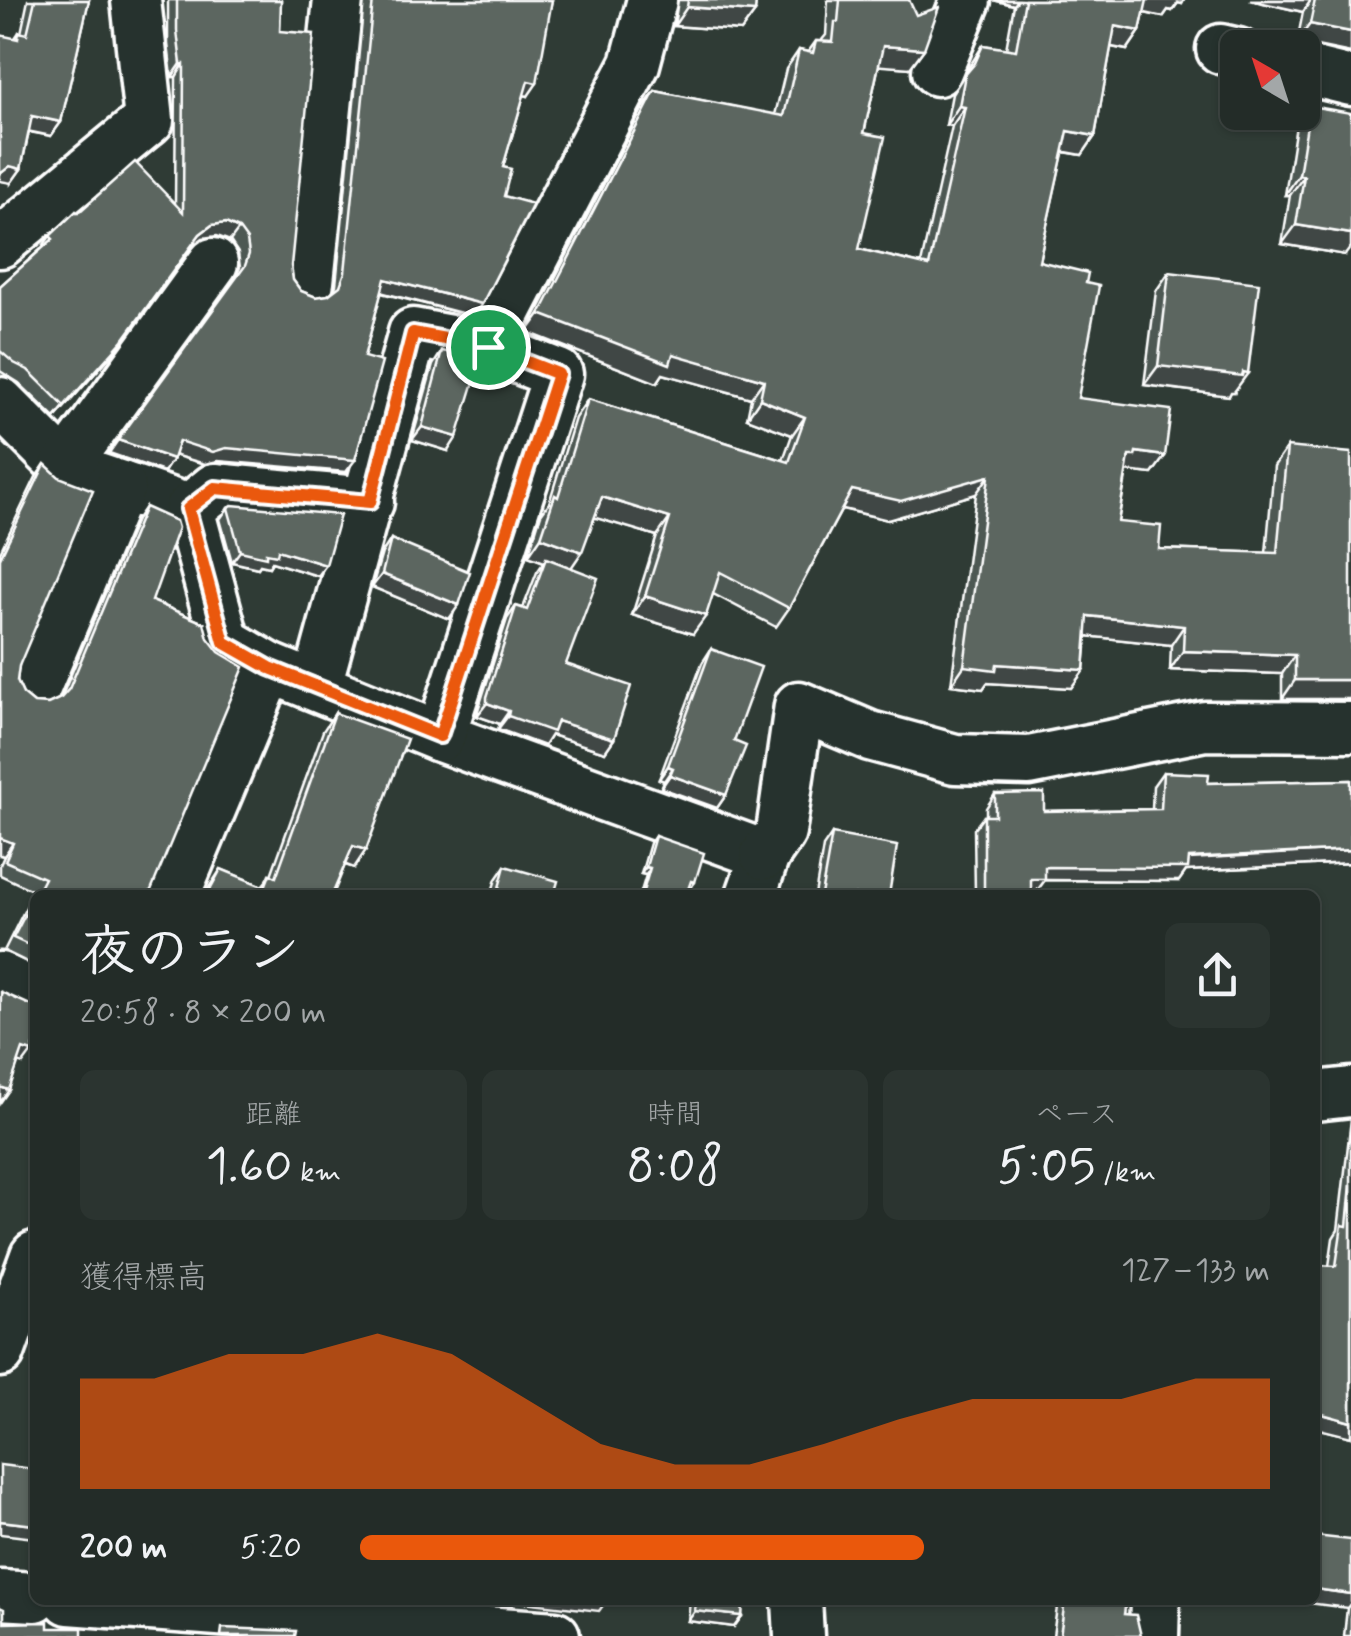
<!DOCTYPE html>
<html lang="ja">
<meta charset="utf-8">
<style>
body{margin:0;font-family:Mynerve,"Klee One",sans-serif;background:#2b3430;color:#f1f3f6;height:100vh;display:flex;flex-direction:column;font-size:38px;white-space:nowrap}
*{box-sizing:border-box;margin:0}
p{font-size:32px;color:#a3a7a8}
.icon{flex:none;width:55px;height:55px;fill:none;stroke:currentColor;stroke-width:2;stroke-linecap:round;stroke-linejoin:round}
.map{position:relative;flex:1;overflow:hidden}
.details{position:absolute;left:30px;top:890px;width:1290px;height:715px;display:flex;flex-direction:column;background:#232c28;border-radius:15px;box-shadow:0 2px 8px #0004,0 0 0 2px #404845}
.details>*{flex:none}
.needle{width:65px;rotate:321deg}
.controls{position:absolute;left:1220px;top:30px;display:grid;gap:20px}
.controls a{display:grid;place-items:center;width:100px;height:100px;border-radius:15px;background:#232c28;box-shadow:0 2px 8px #0004,0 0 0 2px #404845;font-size:50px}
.pin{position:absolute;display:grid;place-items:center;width:85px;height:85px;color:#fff;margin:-42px;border:5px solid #fff;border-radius:50%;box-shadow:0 2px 10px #0007}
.round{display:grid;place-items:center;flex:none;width:105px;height:105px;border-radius:15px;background:#2b3430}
.overview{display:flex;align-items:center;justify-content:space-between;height:170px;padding:0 50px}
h1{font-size:55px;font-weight:600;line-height:75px}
.figures{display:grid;grid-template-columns:repeat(3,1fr);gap:15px;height:170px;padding:10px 50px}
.figures div{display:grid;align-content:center;border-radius:15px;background:#2b3430;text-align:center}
.figures b{font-size:50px;font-weight:600}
.figures small{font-size:28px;font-weight:400}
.figures p{font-size:28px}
.chart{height:280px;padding:20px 50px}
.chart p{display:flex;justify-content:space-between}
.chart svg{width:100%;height:180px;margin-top:10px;fill:#ea580c;opacity:.7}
ul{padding:0 50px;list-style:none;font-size:32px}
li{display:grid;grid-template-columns:160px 120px 1fr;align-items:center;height:75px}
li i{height:25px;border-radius:12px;background:#ea580c}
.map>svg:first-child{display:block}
</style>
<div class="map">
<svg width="1351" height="1636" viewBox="0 0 1351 1636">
<rect width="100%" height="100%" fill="#2f3b35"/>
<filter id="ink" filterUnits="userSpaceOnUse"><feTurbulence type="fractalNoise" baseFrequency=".01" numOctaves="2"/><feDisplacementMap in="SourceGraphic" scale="20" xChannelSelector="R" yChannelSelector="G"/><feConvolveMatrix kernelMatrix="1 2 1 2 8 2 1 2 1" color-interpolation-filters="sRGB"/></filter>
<g filter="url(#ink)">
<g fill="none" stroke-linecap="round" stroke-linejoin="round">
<defs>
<g id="street">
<path d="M1221,49L1238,53"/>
<path d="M1302,69L1351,81"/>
<path d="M937,71L966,0"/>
<path d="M0,243L149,120L136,0"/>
<path d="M309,282L338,0"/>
<path d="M488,347L635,64L652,0"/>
<path d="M0,402L65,467L189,509L225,642L270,668L440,737L765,855L751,895"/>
<path d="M65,467L213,263"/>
<path d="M189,509L215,488L369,502"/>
<path d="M317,685L413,333L488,347L558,374L440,737"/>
<path d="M35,690L121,486"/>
<path d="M765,855L781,832L799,706L870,736L955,759L1029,761L1205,726L1351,727"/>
<path d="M175,895L270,668"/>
<path d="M0,977L35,994"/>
<path d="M1315,1096L1351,1092"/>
<path d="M0,1352L35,1256"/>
<path d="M0,1595L35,1597"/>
<path d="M69,1600L555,1636"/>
<path d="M797,1600L799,1636"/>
<path d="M1154,1636L1155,1600"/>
</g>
</defs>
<use href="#street" stroke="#fff" stroke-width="55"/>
<use href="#street" stroke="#26332d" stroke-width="48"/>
</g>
<g fill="#4e5853" stroke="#fff" stroke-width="2.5">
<path d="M28,0H89L61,122L51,136L29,132L21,169L11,183L15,38L19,32L21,33Z"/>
<path d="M168,0H281L280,31L291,266L293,280L301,291L316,297L328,295L334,290L336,285L364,0H552L528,96L524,95L503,167L504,196L482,304L473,316L381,293L364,357L346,472L218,461L205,464L174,455L164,472L109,453L236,277L240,267L238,253L230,241L217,236L203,238L191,247L114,352L55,418L19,383L0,371V286L41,249L50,236L78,213L175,203L176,77H172L168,44Z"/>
<path d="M678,0H756L755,12L741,31L674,26Z"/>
<path d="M828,0H909L924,49L910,68L879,65L864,133L859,249L921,264L952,126L946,125L952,94L983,45L1006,49L1014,5L993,0H1184L1182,4L1178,3L1172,11L1168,10L1163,17L1144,13L1140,31L1127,50L1111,47L1095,136L1082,155L1063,152L1039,261L1086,283L1078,398L1165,456L1152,474L1127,471L1118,522L1159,549L1266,553L1274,466L1287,447L1351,699H1282V674L1170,670L1171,645L1087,636L1084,670L1071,688L987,683L983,689L951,685L976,494L888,520L842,509L789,608L776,627L713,594L693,634L632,615L657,536L595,517L571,568L566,664L614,739L605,752L551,735L544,746L498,729L500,724L477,716L478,710L507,619L516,606L523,608L537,572L544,562L528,556L541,514L549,503L575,418L588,399L783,460L792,435L747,418L751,398L663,374L657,383L527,332L642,110L655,91L775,115L786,69L799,50L808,52L816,41H821L826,35Z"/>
<path d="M1250,0H1351V53L1297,42L1303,12Z"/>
<path d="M1310,106L1345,255L1282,244L1290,195H1285L1296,125Z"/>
<path d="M1169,272L1234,392H1231L1229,396L1144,385L1156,291Z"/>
<path d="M442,351L448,451L412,440L433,365Z"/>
<path d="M45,464L17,681L23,694L34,703L48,704L61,698L136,520L145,507L152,601L204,623L35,895V966L4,951L34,891L0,875V865L4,856L0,855V552L36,477Z"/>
<path d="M228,508L318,576L272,562L269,567L260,565L258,568L232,562L220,519Z"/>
<path d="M391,539L449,619L372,587L382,553Z"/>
<path d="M711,649L734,741L726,795L717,808L661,788L664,781L659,779L702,663Z"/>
<path d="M335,713L354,868L345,865L333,895H204L221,869L262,886L271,875L323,731Z"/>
<path d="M1163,772L1208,783L1351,780V863L1186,871L1179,881L1045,880L1036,892H1031L1030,895H975L974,829L984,816H986V808L995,794L1044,811L1152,809L1153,786Z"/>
<path d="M832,834L889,895H815L823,847Z"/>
<path d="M655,836L695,882L690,889L688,888L686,895H640L646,875L641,874L650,843Z"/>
<path d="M505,866L554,895H491L496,879Z"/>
<path d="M1351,1119V1437L1315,1428V1265L1329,1266L1333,1238L1338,1230Z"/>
<path d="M1351,1540V1636H1344L1347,1608Z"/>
<path d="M690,1600H743L742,1616L734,1627L688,1621Z"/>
<path d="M1058,1600H1126L1124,1614L1141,1636H1053Z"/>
</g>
<g fill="#404744" stroke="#fff" stroke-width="2.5">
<path d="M993,0H1018L1014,5Z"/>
<path d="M1143,0H1184L1182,4L1178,3L1172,11L1168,10L1163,17L1136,11Z"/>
<path d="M1250,0H1311L1303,12Z"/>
<path d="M687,7L755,12L741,31L674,26Z"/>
<path d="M1310,24L1351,32V53L1297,42Z"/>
<path d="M1115,26L1140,31L1127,50L1102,45Z"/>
<path d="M883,46L924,49L910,68L870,65Z"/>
<path d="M181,64H184L176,77H172Z"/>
<path d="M528,81L537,83L528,96L519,94Z"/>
<path d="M959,106L965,107L952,126L946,125Z"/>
<path d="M32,116L61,122L51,136L22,130Z"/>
<path d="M1068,131L1095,136L1082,155L1055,150Z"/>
<path d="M10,166L21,169L11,183L0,181V174Z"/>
<path d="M1299,175L1304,176L1290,195H1285Z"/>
<path d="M226,223L239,229L230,241L217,236L203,238L191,247L114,352L55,418L200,234L212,225Z"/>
<path d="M1296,225L1351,234V247L1345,255L1282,244Z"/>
<path d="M385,279L482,304L473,316L376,291Z"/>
<path d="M540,314L764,380L751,398L663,374L657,383L527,332Z"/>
<path d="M1158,366L1243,372L1248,373L1234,392H1231L1229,396L1144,385Z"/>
<path d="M760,399L805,417L792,435L747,418Z"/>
<path d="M422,427L457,437L448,451L412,440Z"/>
<path d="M118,440L173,459L164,472L109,453Z"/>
<path d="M179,441L355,460L346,472L218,461L205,464L170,454Z"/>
<path d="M1136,452L1165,456L1152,474L1125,471L1129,456Z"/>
<path d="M989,476L976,494L888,520L839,508L852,490Z"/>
<path d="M602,497L670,518L657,536L589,516Z"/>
<path d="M541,537L582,552L569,571L528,556Z"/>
<path d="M278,550L326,565L318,576L272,562L269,567L260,565L258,568L232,562L240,551L266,553Z"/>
<path d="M382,574L459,605L449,619L372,587Z"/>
<path d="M645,596L706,616L693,634L632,615Z"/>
<path d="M1088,616L1184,626L1171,645L1075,635Z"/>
<path d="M1183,651L1295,655L1282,674L1170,670Z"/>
<path d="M997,664L1084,670L1071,688L987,683L983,689L951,685L964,666Z"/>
<path d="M1295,680H1351V699H1282Z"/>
<path d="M487,703L509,711L500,724L477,716Z"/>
<path d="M508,716L557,721L614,739L605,752L551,735L544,746L498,729Z"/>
<path d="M668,766L673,768L664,781L659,779Z"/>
<path d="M670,775L726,795L717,808L661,788Z"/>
<path d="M0,838L13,843L4,856L0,855Z"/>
<path d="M353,846L366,850L354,868L341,863Z"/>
<path d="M1351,850V863L1186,871L1179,881L1045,880L1036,892L1021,893L1031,879L1045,867Z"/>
<path d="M646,867L650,868L646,875L641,874Z"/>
<path d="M23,1049L32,1052L23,1064L15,1061Z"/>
<path d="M0,1087L9,1090L0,1103Z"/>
<path d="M1315,1412L1351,1422V1437L1315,1428Z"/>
<path d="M0,1521L35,1525V1538L0,1534Z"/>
<path d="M1315,1589L1351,1594V1603L1347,1608L1285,1600H1315Z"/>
<path d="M441,1600H607L599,1611L515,1601L512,1605Z"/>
<path d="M695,1611L742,1616L734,1627L688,1621Z"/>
</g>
<g fill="#5b6661" stroke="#fff" stroke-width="2.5">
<path d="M35,0H89L61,122L32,116L21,169L10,166L0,174V35L18,39L19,32L27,34Z"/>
<path d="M177,0H281L280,31L314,34L291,266L293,280L301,291L316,297L328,295L340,286L345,272L373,0H552L537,83L528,81L503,167L511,169L504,196L533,204L482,304L385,279L364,357L382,362L355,460L226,448L213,452L179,441L173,459L118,440L245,266L249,254L247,240L239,229L226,223L212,225L200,234L123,340L64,406L28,370L14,363L0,351V286L53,239L50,236L76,211L78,213L135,162L183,212L184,64H181L177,31Z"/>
<path d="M688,0H756L755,12L687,7Z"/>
<path d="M840,0H909L916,15L939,7L924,49L883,46L864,133L885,137L859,249L929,266L965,107L959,106L965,75L975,63L983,45L1016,50L1025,0H1147L1140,31L1115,26L1095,136L1068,131L1039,261L1088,273L1086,283L1099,286L1078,398L1171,410L1165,456L1136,452L1135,456H1129L1118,522L1161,526L1159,549L1277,553L1287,447L1351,453V680H1295V655L1183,651L1184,626L1088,616L1084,670L997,664L996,670L964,666L989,476L901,501L852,490L789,608L720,572L706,616L645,596L670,518L602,497L582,552L541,537L555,495L558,497L588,399L789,462L805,417L760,399L764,380L673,354L670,364L540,314L655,91L784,116L799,50L813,53L816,41L833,42L835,22H838Z"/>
<path d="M1315,0H1351V32L1310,24Z"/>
<path d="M1310,106L1351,113V234L1296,225L1304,176L1299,175Z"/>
<path d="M1169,272L1259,283L1248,373L1243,372L1242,376L1158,366Z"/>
<path d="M442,351L481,359L457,437L422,427Z"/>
<path d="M45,464L59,477L93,490L19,666L17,681L23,694L34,703L48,704L61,698L69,689L145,507L176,521L178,528L152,601L204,623L208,638L219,652L244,667L149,895H35V948L13,938L44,878L5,861L13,843L0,838V558Z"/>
<path d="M232,505L340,515L326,565L278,550L277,555L266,553V557L240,551L228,508Z"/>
<path d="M391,539L470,572L459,605L382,574Z"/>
<path d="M546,558L598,578L566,664L631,686L614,739L557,721L553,732L508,716L509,711L487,703V697L516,606L527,610Z"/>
<path d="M711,649L761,667L734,741L746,746L726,795L670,775L673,768L668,766Z"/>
<path d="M335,713L407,739L366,850L353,846L332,895H207L221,869L265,887L270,874L276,877Z"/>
<path d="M1163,772L1209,774L1208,783L1351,780V850L1189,858L1188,868L1045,867V879H1031V894H984V816H995V794L1044,793V811L1161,809Z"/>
<path d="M832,834L897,846L889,895H821Z"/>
<path d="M655,836L704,853L695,882L691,881L686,895H642L650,868L646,867Z"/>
<path d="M505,866L558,881L554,895H497Z"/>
<path d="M1,992L35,1007V1042L32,1052L23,1049L9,1090L0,1087Z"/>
<path d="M1351,1184V1422L1315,1412V1414V1265L1336,1266L1342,1225L1347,1226Z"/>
<path d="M0,1465L35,1469V1525L0,1521Z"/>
<path d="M1315,1536L1351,1540V1594L1315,1589Z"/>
<path d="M696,1600H743L742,1616L695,1611Z"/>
<path d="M1065,1600H1126L1124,1614L1136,1615L1141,1636H1060Z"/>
<path d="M0,1607L4,1609V1623L48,1622V1628H82V1636H0Z"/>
<path d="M222,1628L296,1631L295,1636H221Z"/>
</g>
</g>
<g fill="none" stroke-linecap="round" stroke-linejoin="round" filter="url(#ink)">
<defs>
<path id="route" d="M413,333L488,347L558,374L440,736L270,668L224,642L188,509L215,488L370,502Z"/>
</defs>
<use href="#route" stroke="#fff" stroke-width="20"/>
<use href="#route" stroke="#ea580c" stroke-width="12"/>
</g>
</svg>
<div class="controls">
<a><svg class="needle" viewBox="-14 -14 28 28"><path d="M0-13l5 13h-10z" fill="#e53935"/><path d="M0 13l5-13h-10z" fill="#a3a7a8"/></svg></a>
</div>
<div class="pin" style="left:488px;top:347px;background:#1e9e55"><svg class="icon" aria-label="arrive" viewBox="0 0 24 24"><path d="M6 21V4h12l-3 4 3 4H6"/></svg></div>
<section class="details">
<div class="overview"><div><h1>夜のラン</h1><p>20:58 · 8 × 200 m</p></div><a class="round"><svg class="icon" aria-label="share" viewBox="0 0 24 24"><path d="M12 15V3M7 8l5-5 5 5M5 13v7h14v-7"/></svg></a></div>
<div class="figures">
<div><p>距離</p><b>1.60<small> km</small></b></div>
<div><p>時間</p><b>8:08</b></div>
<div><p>ペース</p><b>5:05<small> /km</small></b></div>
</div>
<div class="chart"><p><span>獲得標高</span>127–133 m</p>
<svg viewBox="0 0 160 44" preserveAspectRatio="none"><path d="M0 44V17L10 17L20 11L30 11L40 6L50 11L60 22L70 33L80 38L90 38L100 33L110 27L120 22L130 22L140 22L150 17L160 17V44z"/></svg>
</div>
<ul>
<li><b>200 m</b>5:20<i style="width:62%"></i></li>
</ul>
</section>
</div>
